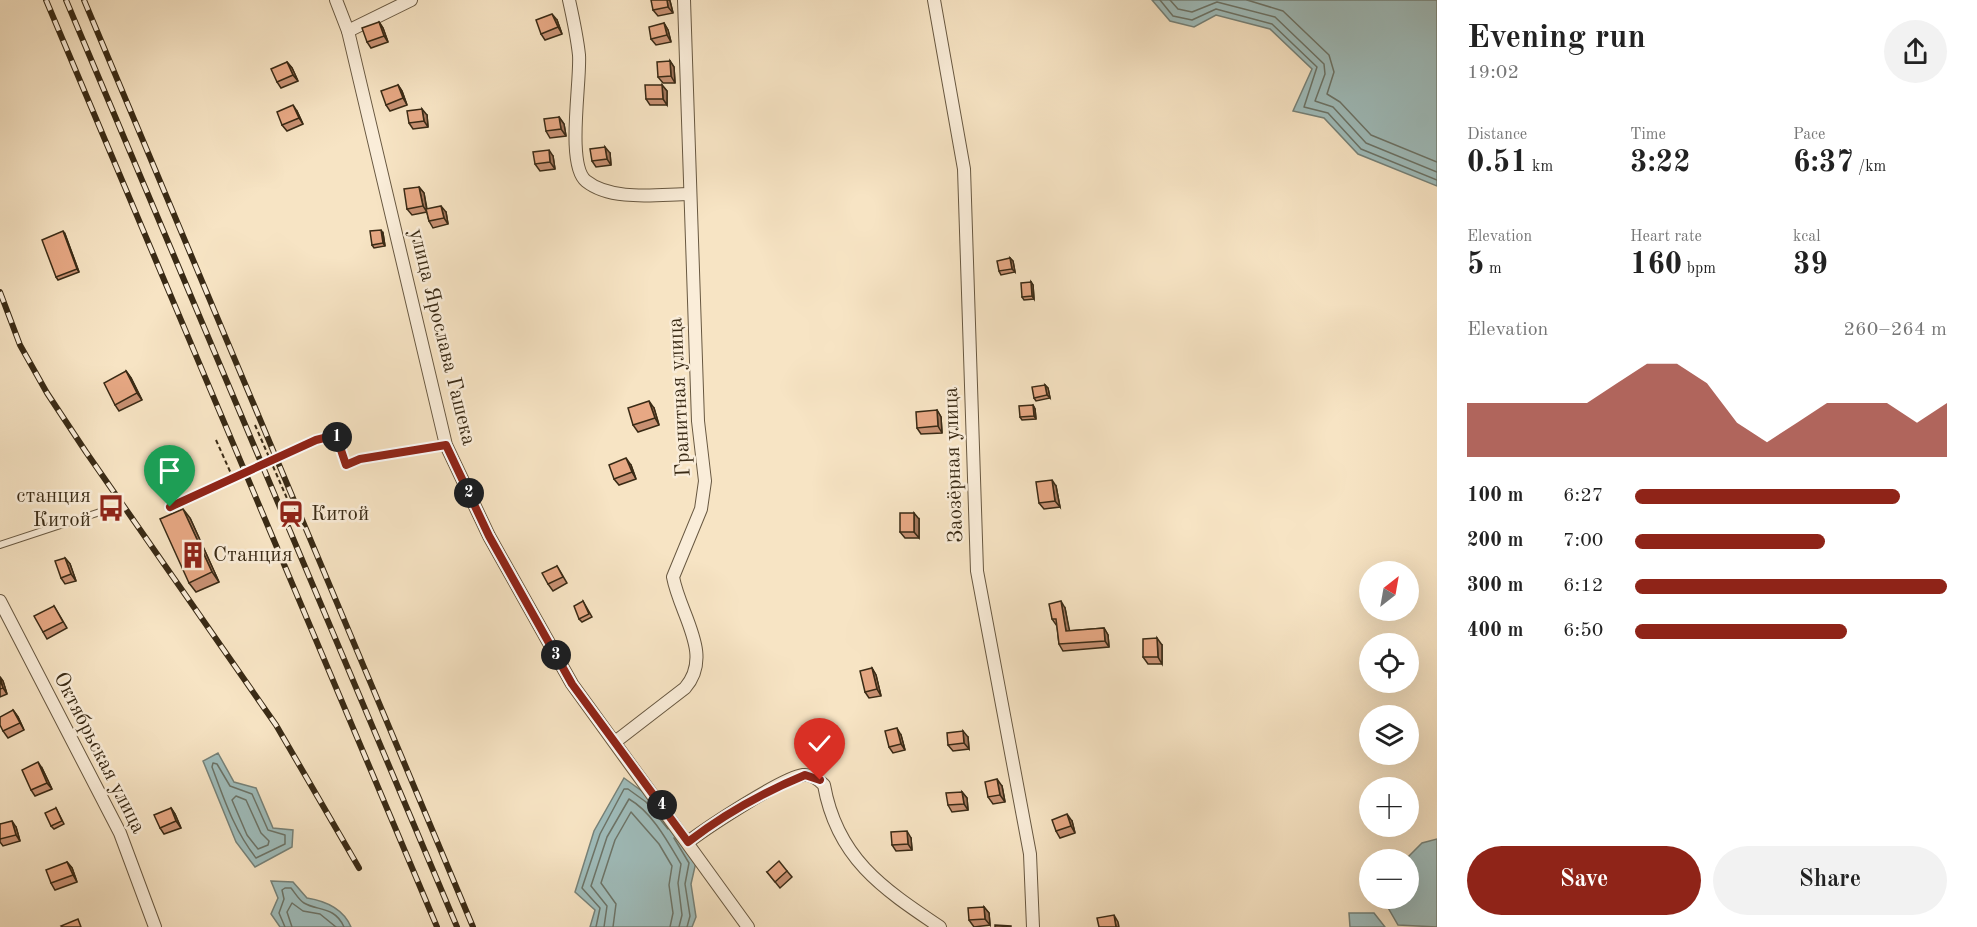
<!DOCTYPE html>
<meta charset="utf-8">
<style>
body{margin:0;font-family:"Old Standard TT",serif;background:#f2f2f2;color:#222;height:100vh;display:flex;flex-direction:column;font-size:22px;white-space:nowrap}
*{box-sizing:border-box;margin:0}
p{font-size:20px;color:#767676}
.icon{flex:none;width:33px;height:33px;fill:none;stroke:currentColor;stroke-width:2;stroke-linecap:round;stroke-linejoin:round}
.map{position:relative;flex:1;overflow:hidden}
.panel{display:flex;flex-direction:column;background:#fff;width:540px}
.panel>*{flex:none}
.needle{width:39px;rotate:31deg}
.tools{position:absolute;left:1359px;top:561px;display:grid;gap:12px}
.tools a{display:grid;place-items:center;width:60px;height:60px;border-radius:50%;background:#fff;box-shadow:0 6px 24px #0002;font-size:30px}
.pin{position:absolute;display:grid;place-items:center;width:51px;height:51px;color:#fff;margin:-62px -26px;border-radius:50% 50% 50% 0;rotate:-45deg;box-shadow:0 0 6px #0007}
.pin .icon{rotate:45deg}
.km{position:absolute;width:30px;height:30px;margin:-15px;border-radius:50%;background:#222;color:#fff;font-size:16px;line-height:30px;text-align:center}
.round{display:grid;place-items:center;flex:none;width:63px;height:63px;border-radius:32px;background:#f2f2f2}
.headline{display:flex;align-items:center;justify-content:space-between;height:102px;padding:0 30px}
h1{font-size:33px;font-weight:700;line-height:45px}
.stats{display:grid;grid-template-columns:repeat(3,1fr);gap:9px;height:102px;padding:6px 30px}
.stats div{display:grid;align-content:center}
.stats b{font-size:30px;font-weight:700}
.stats small{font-size:16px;font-weight:400}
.stats p{font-size:16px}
.chart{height:168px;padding:12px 30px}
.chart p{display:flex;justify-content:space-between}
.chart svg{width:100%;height:108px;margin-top:6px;fill:#8f2418;opacity:.7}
.cta{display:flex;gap:12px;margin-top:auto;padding:12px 30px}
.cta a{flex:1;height:69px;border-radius:36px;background:#8f2418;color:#fff;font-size:24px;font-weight:700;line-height:69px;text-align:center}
.cta a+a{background:#f2f2f2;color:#222}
ul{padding:0 30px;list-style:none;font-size:20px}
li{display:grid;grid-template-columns:96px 72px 1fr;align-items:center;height:45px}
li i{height:15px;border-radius:8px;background:#8f2418}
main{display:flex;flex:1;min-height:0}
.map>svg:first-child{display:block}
</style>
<main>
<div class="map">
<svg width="1437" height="927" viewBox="0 0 1437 927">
<rect width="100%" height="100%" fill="#f7e4c4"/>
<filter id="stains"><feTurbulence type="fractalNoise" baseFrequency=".00333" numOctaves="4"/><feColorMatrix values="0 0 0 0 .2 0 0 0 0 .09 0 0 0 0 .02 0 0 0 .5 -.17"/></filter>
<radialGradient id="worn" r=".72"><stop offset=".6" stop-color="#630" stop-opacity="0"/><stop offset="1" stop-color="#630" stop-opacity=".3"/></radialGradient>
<g fill="#9fbdbc" stroke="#768279" stroke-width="1.5">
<path d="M1152,0H1437V186L1358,154L1324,118L1293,111L1312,69L1270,29L1216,15L1194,27L1170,21Z"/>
<path d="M218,753L234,782L256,788L273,828L293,830L292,847L255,867L236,842L203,761Z"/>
<path d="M624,778L650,797L696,862L691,884L696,917L692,927H590L595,910L575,892L594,831Z"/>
<path d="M1437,839V927L1398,925L1383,899L1408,898V860L1406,859L1422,843Z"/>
<path d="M271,881L293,882L307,898C326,901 343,908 351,927H280L271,914L278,898Z"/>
<path d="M1349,913H1374L1385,927H1350Z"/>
</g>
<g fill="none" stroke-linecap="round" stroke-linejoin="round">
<g stroke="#6c7468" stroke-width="1.5">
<path d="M1160,0L1173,16L1192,20L1216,9L1272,24L1317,67L1304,107L1328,113L1361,149L1437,180"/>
<path d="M1170,0L1178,9L1192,12L1217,2L1275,17L1324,64L1325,74L1315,101L1333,107L1366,143L1437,172"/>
<path d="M1247,0L1283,11L1329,55L1334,72L1327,94L1340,102L1371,135L1437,162"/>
<path d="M213,763L217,764L230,786L252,794L268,830L285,835V844L256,858C234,830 224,799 212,767Z"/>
<path d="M236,796L246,800L261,833L269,841L268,845L258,849L247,835L232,800Z"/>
<path d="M674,838L689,863L685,884L690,916L687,927"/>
<path d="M285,927L279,913L284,899L282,890L285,888H291C295,893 299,900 304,903C317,911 335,906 344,927"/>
<path d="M292,927L287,912L292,903L303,911L320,914L336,927"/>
<path d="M596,927L600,908L582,888L600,834L624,789H628L646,802L668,829"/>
<path d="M604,927L607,906L591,886L607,837L629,799C652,812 668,842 681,864L678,883L682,915L679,927"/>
<path d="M613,927L616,904L601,883L615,840L631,812L659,844L672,866L669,885L673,913L670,927"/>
</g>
<defs>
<path id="service" d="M0,545L100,512"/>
<g id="minor">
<path d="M336,0L348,31L446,445L489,536L572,684L748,927"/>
<path d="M569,0C573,18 577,36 579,55C581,81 566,165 586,181C612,202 660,194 690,194"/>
<path d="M934,0L964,169L977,571L1030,854L1033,927"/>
<path d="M348,31L411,0"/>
<path d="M0,601L120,833L155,927"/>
<path d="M615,742L685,688C714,655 680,615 673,577L701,509L705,481L698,421L684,0"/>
<path d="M688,842C708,827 782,778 803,775C811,774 819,780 824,785C837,858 882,888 940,927"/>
</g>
</defs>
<use href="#service" stroke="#685841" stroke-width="8"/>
<use href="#minor" stroke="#685841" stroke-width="14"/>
<g stroke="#392a15" stroke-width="2" stroke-dasharray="4.5 3" stroke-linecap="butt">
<path d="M255,425L289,503"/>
<path d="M316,439L336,435L346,465L360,459L435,447"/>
<path d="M216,440L233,478"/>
<path d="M150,463L170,507"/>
</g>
<use href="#service" stroke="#faedd9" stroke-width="6"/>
<use href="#minor" stroke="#faedd9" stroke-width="12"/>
<defs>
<g id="rail">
<path d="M46,0L437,927"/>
<path d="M66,0L457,927"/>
<path d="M84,0L473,927"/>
<path d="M0,292L20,345L47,393L86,452L276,725L359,868"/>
</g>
</defs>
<use href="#rail" stroke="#392a15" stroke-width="6"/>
<use href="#rail" stroke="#faedd9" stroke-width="4" stroke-dasharray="11" stroke-linecap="butt"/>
<path stroke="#392a15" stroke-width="2" stroke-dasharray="4.5 3" stroke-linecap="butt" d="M170,507L316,439"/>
</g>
<g fill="#c79072" stroke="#392a15" stroke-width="1.5">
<path d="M670,1L673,13L658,16L653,10Z"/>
<path d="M557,20L562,34L545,40L541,34Z"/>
<path d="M379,22L383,28L388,42L371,48L367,42Z"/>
<path d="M664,23L668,30L671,42L656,45L651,39Z"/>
<path d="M670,61L674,67L675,83H663L658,77Z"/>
<path d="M287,62L292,68L298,81L281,88L277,82Z"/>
<path d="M398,85L402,91L407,105L390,111L386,105Z"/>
<path d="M662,85L667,91V105H650L646,99Z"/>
<path d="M297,111L303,124L287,131L282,125Z"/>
<path d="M427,115L428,127L413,129L409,123Z"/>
<path d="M559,117L564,124L566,136L550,138L546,131Z"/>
<path d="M610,153L611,165L596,167L592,161Z"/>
<path d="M553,156L555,169L540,171L535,164Z"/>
<path d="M419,187L424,193L427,209L446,212L448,224L433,228L429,221L427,212L412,215L407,209Z"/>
<path d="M383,233L385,246L374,248L372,245Z"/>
<path d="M65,234L79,272L58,280L56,277Z"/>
<path d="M1010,258L1013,261L1015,272L1001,275L999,271Z"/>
<path d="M1031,282L1033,285L1034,299L1024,300L1022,297Z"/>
<path d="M126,371L131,378L142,400L119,411L115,405Z"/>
<path d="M1045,385L1048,388L1050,398L1036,401L1034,398Z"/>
<path d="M1033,405L1035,409L1036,419L1022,420L1020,417Z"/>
<path d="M654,408L659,425L638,432L633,425Z"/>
<path d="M937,410L941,417L942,433L921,434L917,428Z"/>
<path d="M631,465L636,479L619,485L614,479Z"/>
<path d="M1056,486L1060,507L1044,509L1039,503Z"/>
<path d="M190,518L219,582L196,592L189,583Z"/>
<path d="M919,519V538H905L900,532Z"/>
<path d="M65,558L70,564L76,581L65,584L61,578Z"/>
<path d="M557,566L567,583L553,591L548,584Z"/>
<path d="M583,601L592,617L582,622L579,619Z"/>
<path d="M54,606L67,628L47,639L43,632Z"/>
<path d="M1065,608L1069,631L1104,628L1108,635L1109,647L1063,651L1059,644L1057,626L1052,619Z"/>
<path d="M1162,645V664H1148L1143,657Z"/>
<path d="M872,668L876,675L881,696L869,698L865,692Z"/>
<path d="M0,677L3,681L7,694L0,697Z"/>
<path d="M13,710L18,717L24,730L8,738L3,731Z"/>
<path d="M901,735L905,750L893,753L889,747Z"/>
<path d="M968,737L969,749L953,751L948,745Z"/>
<path d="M42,768L52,789L35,796L31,790Z"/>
<path d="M1002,786L1005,802L993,804L988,797Z"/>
<path d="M962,792L967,798L968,810L952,812L948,805Z"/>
<path d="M56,808L64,824L54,829L51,826Z"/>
<path d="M171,808L175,814L181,828L164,834L160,828Z"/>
<path d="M1072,821L1075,833L1060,838L1056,831Z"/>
<path d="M0,824L16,827L20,841L3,846L0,842Z"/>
<path d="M911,838L912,850L896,851L892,845Z"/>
<path d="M67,862L72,868L77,882L55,890L51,883Z"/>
<path d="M787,871L792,877L780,888L767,872Z"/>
<path d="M984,907L989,913L990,925L974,927L969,920Z"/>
</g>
<g fill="#a2765c" stroke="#392a15" stroke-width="1.5">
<path d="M667,0H669L670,1L673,13L668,7Z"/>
<path d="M552,14L557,20L562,34L558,27Z"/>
<path d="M379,22L383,28L388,42L384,36Z"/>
<path d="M664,23L668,30L671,42L667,35Z"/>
<path d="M670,61L674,67L675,83L671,76Z"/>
<path d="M287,62L292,68L298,81L293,75Z"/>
<path d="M398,85L402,91L407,105L403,98Z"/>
<path d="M662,85L667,91V105L663,99Z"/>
<path d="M293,105L297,111L303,124L299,118Z"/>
<path d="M422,109L427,115L428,127L424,121Z"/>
<path d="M559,117L564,124L566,136L561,129Z"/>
<path d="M605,147L610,153L611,165L607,159Z"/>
<path d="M549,150L553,156L555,169L550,162Z"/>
<path d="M419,187L424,193L427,212L423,206Z"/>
<path d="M441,206L446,212L448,224L444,218Z"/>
<path d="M381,230L383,233L385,246L383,243Z"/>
<path d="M63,231L65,234L79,272L77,269Z"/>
<path d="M1010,258L1013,261L1015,272L1012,269Z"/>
<path d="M1031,282L1033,285L1034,299L1032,296Z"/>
<path d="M126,371L131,378L142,400L137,393Z"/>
<path d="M1045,385L1048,388L1050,398L1047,395Z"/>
<path d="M649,401L654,408L659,425L655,418Z"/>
<path d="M1033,405L1035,409L1036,419L1034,416Z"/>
<path d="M937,410L941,417L942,433L938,426Z"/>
<path d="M626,458L631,465L636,479L632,472Z"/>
<path d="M1052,480L1056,486L1060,507L1055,501Z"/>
<path d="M183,509L190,518L219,582L212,572Z"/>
<path d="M914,513L919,519V538L914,532Z"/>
<path d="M65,558L70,564L76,581L71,574Z"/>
<path d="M1061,601L1065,608L1071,638L1066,631Z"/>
<path d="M1104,628L1108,635L1109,647L1105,641Z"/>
<path d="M1157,638L1162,645V664L1158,657Z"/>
<path d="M872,668L876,675L881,696L877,689Z"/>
<path d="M0,677L3,681L7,694L3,688Z"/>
<path d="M13,710L18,717L24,730L20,723Z"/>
<path d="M897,728L901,735L905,750L901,744Z"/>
<path d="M963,731L968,737L969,749L964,743Z"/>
<path d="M38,762L42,768L52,789L47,783Z"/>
<path d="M997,779L1002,786L1005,802L1000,795Z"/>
<path d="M962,792L967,798L968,810L964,804Z"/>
<path d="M171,808L175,814L181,828L176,821Z"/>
<path d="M1067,814L1072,821L1075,833L1071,826Z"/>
<path d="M12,821L16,827L20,841L16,835Z"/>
<path d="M907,831L911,838L912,850L908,844Z"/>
<path d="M67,862L72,868L77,882L73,875Z"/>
<path d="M984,907L989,913L990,925L985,919Z"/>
<path d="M1114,915L1118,922L1119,927H1116Z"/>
</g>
<g fill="#e7a884" stroke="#392a15" stroke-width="1.5">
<path d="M651,0H667L668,7L653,10Z"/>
<path d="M552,14L558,27L541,34L536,20Z"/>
<path d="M379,22L384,36L367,42L362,28Z"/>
<path d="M664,23L667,35L651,39L649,27Z"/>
<path d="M670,61L671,76L658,77L657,62Z"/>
<path d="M287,62L293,75L277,82L271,69Z"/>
<path d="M398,85L403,98L386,105L381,91Z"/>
<path d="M645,85H662L663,99H646Z"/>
<path d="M293,105L299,118L282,125L277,112Z"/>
<path d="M422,109L424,121L409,123L407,111Z"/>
<path d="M559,117L561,129L546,131L544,119Z"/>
<path d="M605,147L607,159L592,161L590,149Z"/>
<path d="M549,150L550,162L535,164L533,152Z"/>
<path d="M419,187L423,206L407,209L404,189Z"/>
<path d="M441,206L444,218L429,221L426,209Z"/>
<path d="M381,230L383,243L372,245L370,231Z"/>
<path d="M63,231L77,269L56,277L42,240Z"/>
<path d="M1010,258L1012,269L999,271L997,261Z"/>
<path d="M1031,282L1032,296L1022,297L1021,283Z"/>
<path d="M126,371L137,393L115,405L104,383Z"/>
<path d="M1045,385L1047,395L1034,398L1032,387Z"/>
<path d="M649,401L655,418L633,425L628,408Z"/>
<path d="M1033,405L1034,416L1020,417L1019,406Z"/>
<path d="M937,410L938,426L917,428L916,412Z"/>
<path d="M626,458L632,472L614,479L609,465Z"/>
<path d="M1052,480L1055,501L1039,503L1036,482Z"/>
<path d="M183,509L212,572L189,583L160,519Z"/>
<rect x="900" y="513" width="14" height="19"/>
<path d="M65,558L71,574L61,578L55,561Z"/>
<path d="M557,566L563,577L548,584L542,573Z"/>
<path d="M583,601L589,614L579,619L574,606Z"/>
<path d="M1061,601L1066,631L1104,628L1105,641L1059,644L1056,619H1052L1049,604Z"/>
<path d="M54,606L63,622L43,632L34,616Z"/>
<path d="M1157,638L1158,657H1143V639Z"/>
<path d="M872,668L877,689L865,692L860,671Z"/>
<path d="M0,680L3,688L0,689Z"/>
<path d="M13,710L20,723L3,731L0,725V717Z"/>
<path d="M897,728L901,744L889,747L885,731Z"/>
<path d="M963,731L964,743L948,745L947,733Z"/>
<path d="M38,762L47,783L31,790L22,770Z"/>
<path d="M997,779L1000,795L988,797L985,782Z"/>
<path d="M962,792L964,804L948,805L946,793Z"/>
<path d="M56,808L62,821L51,826L45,813Z"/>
<path d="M171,808L176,821L160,828L154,815Z"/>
<path d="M1067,814L1071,826L1056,831L1052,820Z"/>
<path d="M12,821L16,835L0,839V824Z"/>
<path d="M907,831L908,844L892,845L891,832Z"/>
<path d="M779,861L787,871L775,882L767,872Z"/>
<path d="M67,862L73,875L51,883L46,870Z"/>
<path d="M984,907L985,919L969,920L968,908Z"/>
<path d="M1114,915L1116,927H1099L1097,918Z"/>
<path d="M78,919L81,927H62L61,926Z"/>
<path d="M995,925L1011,926V927H995Z"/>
</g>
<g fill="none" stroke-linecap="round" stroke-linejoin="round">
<defs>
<path id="route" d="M170,507L316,440L336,435L346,465L360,459L446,445L489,536L572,684L688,842C723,815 764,792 805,775L820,780"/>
</defs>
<use href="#route" stroke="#fff" stroke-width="12"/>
<use href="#route" stroke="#8f2418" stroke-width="8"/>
</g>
<defs>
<symbol id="bus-bare" viewBox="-9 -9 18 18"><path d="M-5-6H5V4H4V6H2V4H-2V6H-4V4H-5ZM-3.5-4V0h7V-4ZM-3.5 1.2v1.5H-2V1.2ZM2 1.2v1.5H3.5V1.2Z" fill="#8f2418" stroke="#faedd9" stroke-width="2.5" paint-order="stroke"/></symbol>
<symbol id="station-bare" viewBox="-9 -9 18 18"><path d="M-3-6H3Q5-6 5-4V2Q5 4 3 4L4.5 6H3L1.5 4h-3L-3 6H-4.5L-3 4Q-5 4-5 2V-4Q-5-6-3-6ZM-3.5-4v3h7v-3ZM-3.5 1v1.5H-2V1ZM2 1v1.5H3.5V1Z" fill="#8f2418" stroke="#faedd9" stroke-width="2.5" paint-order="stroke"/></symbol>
<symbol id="building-bare" viewBox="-9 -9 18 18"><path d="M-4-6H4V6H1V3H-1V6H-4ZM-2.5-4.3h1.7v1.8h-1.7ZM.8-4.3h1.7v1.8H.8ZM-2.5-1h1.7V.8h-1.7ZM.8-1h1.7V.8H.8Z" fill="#8f2418" stroke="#faedd9" stroke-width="2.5" paint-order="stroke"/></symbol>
</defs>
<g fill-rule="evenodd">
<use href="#bus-bare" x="92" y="489" width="38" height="38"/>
<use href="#station-bare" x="272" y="495" width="38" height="38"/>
<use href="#building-bare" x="174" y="536" width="38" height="38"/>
</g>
<g text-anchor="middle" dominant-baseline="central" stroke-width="5" stroke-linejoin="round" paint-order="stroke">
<g font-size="21" fill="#392a15" stroke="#faedd9">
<text transform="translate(442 337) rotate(76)">улица Ярослава Гашека</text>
<text transform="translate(680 397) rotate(-93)">Гранитная улица</text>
<text transform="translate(954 465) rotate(-92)">Заозёрная улица</text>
<text transform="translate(99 753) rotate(63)">Октябрьская улица</text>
</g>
<g font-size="21" fill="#392a15" stroke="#faedd9" text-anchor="start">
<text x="91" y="496" text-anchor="end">станция<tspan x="91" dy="24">Китой</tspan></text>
<text x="311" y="514">Китой</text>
<text x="213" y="555">Станция</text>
</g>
</g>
<rect width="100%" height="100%" filter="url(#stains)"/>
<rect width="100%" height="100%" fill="url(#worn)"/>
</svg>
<div class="tools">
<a><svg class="needle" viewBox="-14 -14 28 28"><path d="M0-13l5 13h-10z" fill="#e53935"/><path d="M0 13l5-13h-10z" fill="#767676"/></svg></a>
<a><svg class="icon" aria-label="locate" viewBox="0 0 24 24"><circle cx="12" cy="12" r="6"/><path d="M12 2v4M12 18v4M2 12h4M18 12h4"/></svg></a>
<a><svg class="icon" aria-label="layers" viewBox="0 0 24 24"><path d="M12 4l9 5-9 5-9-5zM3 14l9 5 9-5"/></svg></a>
<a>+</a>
<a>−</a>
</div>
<div class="pin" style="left:170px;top:507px;background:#1e9e55"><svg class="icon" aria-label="arrive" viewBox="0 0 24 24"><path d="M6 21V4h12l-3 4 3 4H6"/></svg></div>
<div class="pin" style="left:820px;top:780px;background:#d93025"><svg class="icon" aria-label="check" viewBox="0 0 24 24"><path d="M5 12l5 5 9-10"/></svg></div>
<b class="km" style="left:337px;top:437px">1</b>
<b class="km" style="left:469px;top:493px">2</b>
<b class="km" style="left:556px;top:655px">3</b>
<b class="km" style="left:662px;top:805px">4</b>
</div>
<section class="panel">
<div class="headline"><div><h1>Evening run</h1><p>19:02</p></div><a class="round"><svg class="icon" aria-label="share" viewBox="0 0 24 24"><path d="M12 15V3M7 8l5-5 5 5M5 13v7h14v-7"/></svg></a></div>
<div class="stats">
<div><p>Distance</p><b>0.51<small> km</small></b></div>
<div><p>Time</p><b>3:22</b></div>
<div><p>Pace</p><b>6:37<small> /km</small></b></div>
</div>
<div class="stats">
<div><p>Elevation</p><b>5<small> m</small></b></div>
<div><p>Heart rate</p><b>160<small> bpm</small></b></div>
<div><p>kcal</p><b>39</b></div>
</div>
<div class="chart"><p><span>Elevation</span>260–264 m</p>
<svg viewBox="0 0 160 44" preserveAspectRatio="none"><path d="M0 44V22L10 22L20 22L30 22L40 22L50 14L60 6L70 6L80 14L90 30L100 38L110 30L120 22L130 22L140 22L150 30L160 22V44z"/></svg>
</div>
<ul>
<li><b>100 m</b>6:27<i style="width:85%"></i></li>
<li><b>200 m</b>7:00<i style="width:61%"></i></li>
<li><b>300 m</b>6:12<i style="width:100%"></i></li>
<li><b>400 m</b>6:50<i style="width:68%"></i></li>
</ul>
<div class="cta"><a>Save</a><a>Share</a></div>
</section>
</main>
